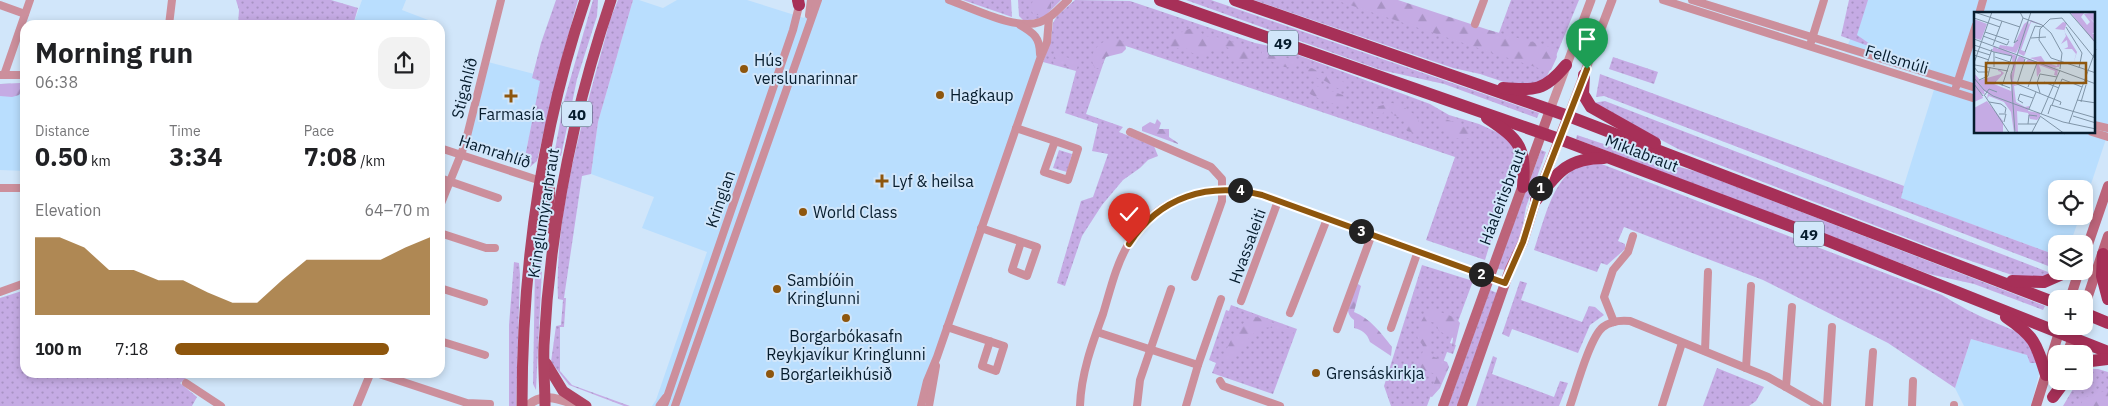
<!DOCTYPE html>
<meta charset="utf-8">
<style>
body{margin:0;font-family:"IBM Plex Sans",sans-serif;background:#f2f2f2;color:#202124;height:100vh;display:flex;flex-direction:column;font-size:19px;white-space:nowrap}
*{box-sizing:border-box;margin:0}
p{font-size:16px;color:#757577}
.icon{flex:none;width:28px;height:28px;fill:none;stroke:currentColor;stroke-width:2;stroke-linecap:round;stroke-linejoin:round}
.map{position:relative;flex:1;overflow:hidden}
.side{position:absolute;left:20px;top:20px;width:425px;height:358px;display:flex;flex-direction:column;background:#fff;border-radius:15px;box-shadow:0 2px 8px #0003}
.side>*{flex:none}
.tools{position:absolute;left:2048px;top:180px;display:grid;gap:10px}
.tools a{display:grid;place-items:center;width:45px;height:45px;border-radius:10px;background:#fff;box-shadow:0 2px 8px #0003;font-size:25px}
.pin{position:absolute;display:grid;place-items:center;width:42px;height:42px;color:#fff;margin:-51px -21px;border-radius:50% 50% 50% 0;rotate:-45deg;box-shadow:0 0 5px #0007}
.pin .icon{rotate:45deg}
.km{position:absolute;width:25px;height:25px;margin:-12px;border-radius:50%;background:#222;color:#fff;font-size:14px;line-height:25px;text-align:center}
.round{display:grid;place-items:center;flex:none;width:52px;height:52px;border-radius:15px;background:#f2f2f2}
.summary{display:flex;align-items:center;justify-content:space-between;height:85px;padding:0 15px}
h1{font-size:28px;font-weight:700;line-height:38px}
.stats{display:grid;grid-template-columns:repeat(3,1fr);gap:8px;height:85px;padding:5px 15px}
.stats div{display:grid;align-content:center}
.stats b{font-size:25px;font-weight:700}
.stats small{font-size:14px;font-weight:400}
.stats p{font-size:14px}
.chart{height:140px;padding:10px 15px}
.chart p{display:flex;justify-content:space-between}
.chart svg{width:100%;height:90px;margin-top:5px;fill:#8e560d;opacity:.7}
ul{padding:0 15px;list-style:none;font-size:16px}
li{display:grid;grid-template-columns:80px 60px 1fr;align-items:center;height:38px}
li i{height:12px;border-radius:6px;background:#8e560d}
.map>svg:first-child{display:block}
</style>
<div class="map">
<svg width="2108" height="406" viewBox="0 0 2108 406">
<defs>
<pattern id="grass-dots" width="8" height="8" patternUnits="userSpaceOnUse" patternTransform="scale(1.25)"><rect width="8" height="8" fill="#c5abe4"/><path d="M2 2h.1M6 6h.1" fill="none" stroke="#a893c4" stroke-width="1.8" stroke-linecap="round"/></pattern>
<pattern id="forest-firs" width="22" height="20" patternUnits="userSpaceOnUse" patternTransform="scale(1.25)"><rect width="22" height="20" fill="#c5abe4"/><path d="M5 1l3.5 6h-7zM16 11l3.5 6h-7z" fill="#a893c4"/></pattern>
</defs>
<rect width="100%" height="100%" fill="#d1e6fa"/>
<g fill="#b9defe" fill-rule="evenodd">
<path d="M362,0H406L402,10L436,23V25H353Z"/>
<path d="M633,0H639L663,8L677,0H747L804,18L814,0H951L1036,31L1041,39L1042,48L935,368L925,406H652L656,400L707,252L642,228L654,197L591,174L598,122Z"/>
<path d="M1866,0H2108V133L2084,205V189H2056V216H2080L2070,244H2056V255L1900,198L1937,80L1845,52ZM1976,14H2094V132H1976Z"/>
<path d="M488,62L542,76L523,165L468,146Z"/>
<path d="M0,84H25V171L0,170Z"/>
<path d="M1971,339L2028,355L2036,363L2040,370L2031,406H1964L1955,388Z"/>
</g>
<g fill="url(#grass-dots)">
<path d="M236,0H331L358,8L353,25H238L239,10Z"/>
<path d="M556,0H578L558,72L537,161L530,167L524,162L540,81L532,78L541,43Z"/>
<path d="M593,0H598L597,16L577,79L561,156L554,155L564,101Z"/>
<path d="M618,0H633L598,122L591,174L582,176L564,298H566L564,327H560V371L572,385L630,406H624L569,385L551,362L556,326L561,325L563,300L558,299C554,207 587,108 610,20Z"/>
<path d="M963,0H1011L1012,17Z"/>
<path d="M1018,0H1061L1043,18L1024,21L1019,16Z"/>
<path d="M1075,0L1130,1L1255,43L1279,48L1430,104L1449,115L1479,124L1503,135L1514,143L1519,161L1506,191L1485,260L1426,240L1455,157L1111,41L1086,114L1123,127L1119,132L1154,146L1158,156L1148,160L1140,168L1123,180L1102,205L1082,236L1065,286L1057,283L1081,201L1093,197L1108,154L1092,151L1098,124L1065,113L1076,71L1043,62L1051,40L1053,23L1057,16Z"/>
<path d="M1186,0H1211L1539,113L1537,118L1444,84L1381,70Z"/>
<path d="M1254,0H1337L1492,52L1511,0H1579L1551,68L1544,82L1538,86L1507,83L1480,74L1453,68Z"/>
<path d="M1849,0H1868L1857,35L1870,44L1871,47L1841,36Z"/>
<path d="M1613,57L1658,72L1654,84L1609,69Z"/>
<path d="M1600,74L1904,186L1901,198L2056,255V269L1604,96L1596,97Z"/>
<path d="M1605,101L2048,272L2049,277L2027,278L2012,275L1933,248L1678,149L1593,103Z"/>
<path d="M1577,135L1636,155L1698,172L2045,306L2043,310L1974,284L1929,274L1576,139Z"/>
<path d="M1059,150L1072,154L1067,172L1053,168Z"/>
<path d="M1541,150L1546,152L1526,207L1522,230L1509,266L1506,270L1497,269Z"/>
<path d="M1599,163L1942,295C1958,305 1976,315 1994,322C2007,328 2018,331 2030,339L2036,363H2030L2027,355L1971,339L1955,388L1888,343L1763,280L1624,227L1618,241L1625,244V249L1607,265L1601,263L1597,272L1534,250C1543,225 1551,182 1576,168C1583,165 1592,164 1599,163Z"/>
<path d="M547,189C546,215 538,242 542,268L536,390L533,384L535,269Z"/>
<path d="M514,262L519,263L520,275L516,406H509V325Z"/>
<path d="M1422,265L1473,281L1450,343L1456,345L1453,354L1447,352L1427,406H1391L1384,386Z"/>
<path d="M1520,281L1527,283L1521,300L1582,322L1589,306L1595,307L1604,315L1590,325L1578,353L1512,329L1509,337L1502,334Z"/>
<path d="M25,290V372L192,373L180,383L197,397L192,406H0V298Z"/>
<path d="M1490,290L1497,293L1458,406H1448Z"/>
<path d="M1231,305L1297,329L1273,394L1212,373L1216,363L1209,360L1226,310L1229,311Z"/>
<path d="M1493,356L1497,358L1492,374L1554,397L1560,381L1568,383L1559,406H1476Z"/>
<path d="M1717,368L1764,387L1756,401L1749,406H1703Z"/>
<path d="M2091,369H2098L2108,372V406H2063L2076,384L2078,381H2084V376Z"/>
</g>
<g fill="url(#forest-firs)">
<path d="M1033,0H1050L1051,1V8L1044,15H1033L1031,6Z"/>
<path d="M1335,0H1398L1489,30L1550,47L1556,52L1557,57L1551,70L1547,71Z"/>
<path d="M1192,28L1200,31L1204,36L1225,38L1249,50L1251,56L1248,61L1238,63L1228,57L1229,48L1222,46L1221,50L1209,51L1202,55L1192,53L1185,47L1174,49L1168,46L1169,41L1183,31Z"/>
<path d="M1111,39H1119L1125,43L1126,49L1122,53L1106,57L1100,68H1095C1086,54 1099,42 1111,39Z"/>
<path d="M1262,51L1297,61L1299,64C1286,73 1272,62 1262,54Z"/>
<path d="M1059,55L1079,61L1077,69L1055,64L1053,62L1054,57Z"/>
<path d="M1312,68C1322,75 1334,75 1345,83V87C1334,91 1332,84 1323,80C1315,76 1312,79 1304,73L1306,69Z"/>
<path d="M20,83L24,88L19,95L12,97L0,96V84Z"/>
<path d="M1316,86L1343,95L1346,102L1345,106C1339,107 1313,97 1309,93L1311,88Z"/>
<path d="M1392,103C1406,107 1422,116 1421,132L1418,134L1407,131L1404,127L1406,122L1404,119L1393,115L1392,111L1384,112L1380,117H1375L1372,110L1375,107Z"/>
<path d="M1439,117L1460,124L1467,129L1470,135L1469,138C1453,142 1447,133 1437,122Z"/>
<path d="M1157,119L1161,123L1159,129H1169V137L1178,143V144L1142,131V127L1150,122L1155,124Z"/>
<path d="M1358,284L1361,286L1354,312C1370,318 1382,334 1392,347L1391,356L1370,342C1367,333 1362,330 1354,328V320C1342,311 1351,298 1355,285Z"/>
<path d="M1430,308L1456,318L1460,323L1454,349L1452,346L1453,338L1439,331L1436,323L1431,322C1427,331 1431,344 1429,355L1447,362L1449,367L1440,388L1432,397L1428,396L1436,379L1435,374L1423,370L1419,366C1419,359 1422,356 1423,350C1424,344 1420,343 1418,339C1415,331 1425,313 1430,308Z"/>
<path d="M1253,316L1295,330L1292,335C1285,333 1280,329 1273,328C1252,323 1242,351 1230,362H1226L1224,358C1227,344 1240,322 1253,316Z"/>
<path d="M2108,390V406H2081L2083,398Z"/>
</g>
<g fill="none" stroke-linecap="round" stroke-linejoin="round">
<g stroke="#cc8f9c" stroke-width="8">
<path d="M949,0C972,8 1017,31 1040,22C1052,18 1059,8 1068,0"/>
<path d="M1663,0L1976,99"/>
<path d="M1692,0L1976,88"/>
<path d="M0,5L25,14"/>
<path d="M1979,14L1983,0"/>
<path d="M809,15L811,0"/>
<path d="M1475,24L1484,0"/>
<path d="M169,25L172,0"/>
<path d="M1020,25C1034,33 1040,38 1040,54"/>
<path d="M1811,42L1824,0"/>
<path d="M0,75H25"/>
<path d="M4,75L30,0"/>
<path d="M1956,87L1976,25"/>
<path d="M2094,125L2108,128"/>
<path d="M1016,128L1055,141L1044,172L1068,180L1078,149L1055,141"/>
<path d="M1130,132L1211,167L1222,179V201L1195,277"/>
<path d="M2092,132L2108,137"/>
<path d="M440,148L541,181"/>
<path d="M440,178L498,198"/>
<path d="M0,188H25"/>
<path d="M440,206L465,144L501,0"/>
<path d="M981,228L1037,247L1027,276L1012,270L1021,242"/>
<path d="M440,233L486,248H495"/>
<path d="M440,288L484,302"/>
<path d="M0,292L25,283"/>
<path d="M1241,301L1278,201"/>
<path d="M1290,313L1327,219"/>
<path d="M1614,322L1604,297L1613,270L1628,252L1633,236"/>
<path d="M947,327L1004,346L996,371L982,366L990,341"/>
<path d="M1391,328L1418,251"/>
<path d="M1337,329L1372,234"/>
<path d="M1097,332L1198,365"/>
<path d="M440,341L485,355"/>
<path d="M1705,351L1708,272"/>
<path d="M1746,368L1751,286"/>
<path d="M373,372L467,403L490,404"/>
<path d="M1220,381L1223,386L1280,406"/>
<path d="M186,383L221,406"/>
<path d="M1786,387L1792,307"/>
<path d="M665,403L793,30L800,2"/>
<path d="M357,406L371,372"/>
<path d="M675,406L818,0"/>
<path d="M921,406L927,381L937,357L1040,59L1047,42L1049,18"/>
<path d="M929,406L936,366"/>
<path d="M1080,406C1081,374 1092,344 1103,314C1110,291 1116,264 1129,243C1158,195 1211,182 1262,195L1505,283"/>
<path d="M1137,406L1140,380L1171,289"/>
<path d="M1186,406L1198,365L1221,299"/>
<path d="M1570,406C1576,389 1590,337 1603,327C1611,321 1621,320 1630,321L1768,377L1819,406"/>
<path d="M1662,406L1682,343"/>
<path d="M1827,406L1832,327"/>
<path d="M1869,406L1873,352"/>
<path d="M1912,406L1913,381"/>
<path d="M1954,406V405"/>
</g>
<g stroke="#cc8f9c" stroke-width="9">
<path d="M1550,110L1591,0"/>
<path d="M1568,116L1612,0"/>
<path d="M527,406C544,391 561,400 580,406"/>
<path d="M660,406L666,398"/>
</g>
<g stroke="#bc647a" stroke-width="10">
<path d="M2084,256L2108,186"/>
<path d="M2070,299L2079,271"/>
<path d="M2084,308L2108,236"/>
<path d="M2067,354L2077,326"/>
<path d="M1443,406L1550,110"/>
<path d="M1462,406L1510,269L1523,242L1536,200L1568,116"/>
<path d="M2036,406L2061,326"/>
</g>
<g stroke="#ae4362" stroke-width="11">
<path d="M541,181L549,186C553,202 540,220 554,231"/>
<path d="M546,363L563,391L586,406"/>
<path d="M522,406C522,269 541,130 585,0"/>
<path d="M545,406C545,386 543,365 544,345C550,227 573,112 611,0"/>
</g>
<g stroke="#a73058" stroke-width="12">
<path d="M798,0L799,5"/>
<path d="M1160,0L1559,139L1793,227L2108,352"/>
<path d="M1235,0L1568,116L2056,303"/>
<path d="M1584,75L1583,94L1591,107L1655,143"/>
<path d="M1503,88C1534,91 1545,91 1566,65"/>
<path d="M1487,118C1520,140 1526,147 1523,187"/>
<path d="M1536,200C1557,173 1567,158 1604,158"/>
<path d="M2084,254L2086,249"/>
<path d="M2103,254L2102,276L2108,299"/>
<path d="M2012,281L2044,282L2069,271"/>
<path d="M2084,313L2108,323"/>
<path d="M2006,317C2034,336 2036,342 2046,375"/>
<path d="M2084,364L2091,361L2108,359"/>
<path d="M2053,397L2065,381"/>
</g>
</g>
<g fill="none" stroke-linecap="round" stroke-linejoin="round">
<defs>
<path id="route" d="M1129,244C1160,196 1208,182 1262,195L1505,283L1523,242L1536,200L1587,69"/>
</defs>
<use href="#route" stroke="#fff" stroke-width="10"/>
<use href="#route" stroke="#8e560d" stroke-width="6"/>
</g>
<g fill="#8e560d" stroke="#d1e6fa" stroke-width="2">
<circle cx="744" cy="69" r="5"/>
<circle cx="940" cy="95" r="5"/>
<path d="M508.5 88.5h5v5h5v5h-5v5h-5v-5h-5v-5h5z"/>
<path d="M879.5 173.5h5v5h5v5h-5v5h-5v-5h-5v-5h5z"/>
<circle cx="803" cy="212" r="5"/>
<circle cx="777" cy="289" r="5"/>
<circle cx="846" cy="318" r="5"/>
<circle cx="1316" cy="373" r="5"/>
<circle cx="770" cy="374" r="5"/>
</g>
<g text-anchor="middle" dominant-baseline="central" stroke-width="4" stroke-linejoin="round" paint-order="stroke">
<g fill="#d1e6fa" stroke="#43596a" stroke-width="1">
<rect x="1268" y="30.5" width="30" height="25" rx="4"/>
<rect x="562" y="101.5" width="30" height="25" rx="4"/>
<rect x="1794" y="221.5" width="30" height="25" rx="4"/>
</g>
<g font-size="15" font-weight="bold" fill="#061c2d">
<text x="1283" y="43">49</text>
<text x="577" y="114">40</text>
<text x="1809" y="234">49</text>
</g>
<g font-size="16" fill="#061c2d" stroke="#d1e6fa">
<text transform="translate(1897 59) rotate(17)">Fellsmúli</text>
<text transform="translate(464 88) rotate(-76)">Stigahlíð</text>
<text transform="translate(495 151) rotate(18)">Hamrahlíð</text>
<text transform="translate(1642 153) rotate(21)">Miklabraut</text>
<text transform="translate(1502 197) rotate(-69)">Háaleitisbraut</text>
<text transform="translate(720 199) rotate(-71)">Kringlan</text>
<text transform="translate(543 213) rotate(-81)">Kringlumýrarbraut</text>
<text transform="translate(1247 246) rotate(-70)">Hvassaleiti</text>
</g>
<g font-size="16" fill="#061c2d" stroke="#d1e6fa" text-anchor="start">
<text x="754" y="60">Hús<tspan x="754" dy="18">verslunarinnar</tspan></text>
<text x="950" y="95">Hagkaup</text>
<text x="511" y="114" text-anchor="middle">Farmasía</text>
<text x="892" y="181">Lyf &amp; heilsa</text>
<text x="813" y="212">World Class</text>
<text x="787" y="280">Sambíóin<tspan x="787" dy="18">Kringlunni</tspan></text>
<text x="846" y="336" text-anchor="middle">Borgarbókasafn<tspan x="846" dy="18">Reykjavíkur Kringlunni</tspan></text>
<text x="1326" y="373">Grensáskirkja</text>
<text x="780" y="374">Borgarleikhúsið</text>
</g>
</g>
<g transform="translate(1974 12)">
<rect width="121" height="121" fill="#d1e6fa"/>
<path d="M96,0H111L107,5L113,13L116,10L110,2L121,0V11L114,4L121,12V20L118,22H121V31ZM0,7L13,12L7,28L0,26ZM57,8L69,13L57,10L47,38L52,40L50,44L44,41L47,31L42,41L26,36L42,42L33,40L43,44L41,52L45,44L71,52L56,46L67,44L71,50L83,54L84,49L87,50L85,55H81L85,57L77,55L84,58L83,63L85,59L83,64L80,63L81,59L65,53L67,59L63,65L62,52L51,51L54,47L47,44L51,47L50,52H42L39,69L43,70H37V66L36,71L38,80V72L44,73L40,74L42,90L51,95L56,94L54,99L66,101V105L63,108L56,107L54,101L43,99L44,121L40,118V121L37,100L30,90L15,84L13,87L14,81L10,79L11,83L7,81L9,86L0,90V61L6,68L27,62V60L24,59V57L30,58L25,57L30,61L20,72L37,79L36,64L39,59L38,44L18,39L20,34L24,37L26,33L39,35L50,12L54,9L55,13ZM89,10L93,11L90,19L103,40L99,53L102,42L98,37H90L94,35L93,28L87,32L92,24L90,18L81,17Z" fill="#c5abe4"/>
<path d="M13,89L29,109V121L0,122V96Z" fill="#c5abe4"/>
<path fill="none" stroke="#8095a8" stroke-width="1" d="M0,0L46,15M95,0L122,31M0,6L26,15M49,6L68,13L77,21L88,41L86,57M92,15L108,41L105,56M11,20L35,28M9,24L33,33L35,29M57,26L72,25M0,27L122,72M44,28L40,31L49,6L46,0M0,33L20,40V55M19,33L28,9M0,38L16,43M20,40L38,44L28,74M51,40L61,14L68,15M0,43L15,48M21,45L36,50M122,48L88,6L76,7L66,17L65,28L77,46L122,61M0,51L18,0M1,53L34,59M0,55L4,60H15M12,55L18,37M0,66L10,78L19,84L89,110L122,117M5,68L14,64L16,55M21,70L36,76M38,70L87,90L86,93M70,70L85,76M0,72L9,84M43,72L51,47M54,75L63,51M66,81L63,71L66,62L83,65M10,84L15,77L23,80M11,84L36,122M103,88L122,91M15,90L27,92L32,96L31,101M107,90L112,73M49,91L44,88L46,82L59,86M78,93L88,67L108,75M55,97L62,80M25,102H32L30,110M67,102L86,58M74,102L77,93L122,106M66,104L91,122M99,104L122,111M95,111L122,37M44,112H62M54,112L55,103L63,104M41,122L37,62L57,0M57,122L66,105"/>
<path fill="#8e560d" fill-opacity="0.15" stroke="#8e560d" stroke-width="2.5" d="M12,51H112V71H12Z"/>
<rect width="121" height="121" fill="none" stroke="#061c2d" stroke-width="2.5"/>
</g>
</svg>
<div class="tools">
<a><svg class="icon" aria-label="locate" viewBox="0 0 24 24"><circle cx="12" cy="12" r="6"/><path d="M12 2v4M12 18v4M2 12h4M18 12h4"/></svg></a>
<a><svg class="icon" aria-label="layers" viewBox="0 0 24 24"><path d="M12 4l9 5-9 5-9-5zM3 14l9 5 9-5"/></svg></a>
<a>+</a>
<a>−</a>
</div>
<div class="pin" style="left:1587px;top:69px;background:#1e9e55"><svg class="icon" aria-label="arrive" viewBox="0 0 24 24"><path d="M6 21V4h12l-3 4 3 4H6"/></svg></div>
<div class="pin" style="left:1129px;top:244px;background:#d93025"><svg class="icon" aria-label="check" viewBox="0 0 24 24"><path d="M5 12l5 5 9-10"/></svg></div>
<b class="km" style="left:1540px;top:188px">1</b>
<b class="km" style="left:1481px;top:274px">2</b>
<b class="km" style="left:1361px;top:231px">3</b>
<b class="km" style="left:1240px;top:190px">4</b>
<section class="side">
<div class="summary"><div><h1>Morning run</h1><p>06:38</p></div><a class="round"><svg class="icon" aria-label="share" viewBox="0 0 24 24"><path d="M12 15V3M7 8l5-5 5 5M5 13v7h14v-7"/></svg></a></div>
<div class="stats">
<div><p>Distance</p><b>0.50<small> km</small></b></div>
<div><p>Time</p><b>3:34</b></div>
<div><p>Pace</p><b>7:08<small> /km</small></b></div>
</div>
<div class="chart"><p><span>Elevation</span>64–70 m</p>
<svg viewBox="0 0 160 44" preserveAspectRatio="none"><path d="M0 44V6L10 6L20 11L30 22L40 22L50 27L60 27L70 33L80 38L90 38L100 27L110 17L120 17L130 17L140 17L150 11L160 6V44z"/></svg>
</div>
<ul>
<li><b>100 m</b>7:18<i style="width:84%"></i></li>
</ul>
</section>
</div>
